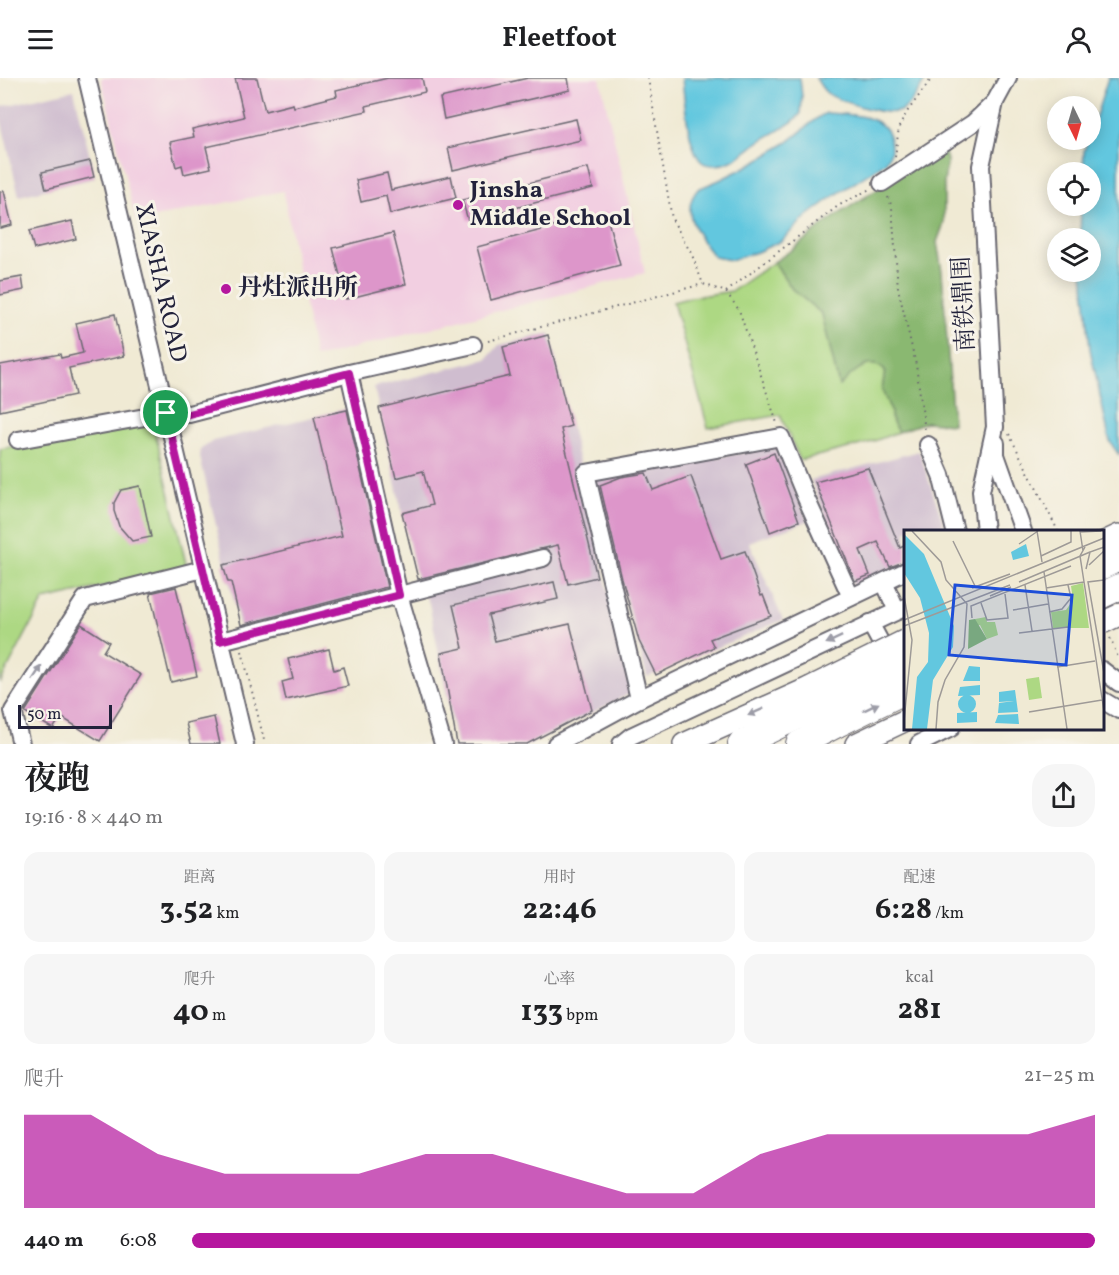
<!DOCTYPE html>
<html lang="zh">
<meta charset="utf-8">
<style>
body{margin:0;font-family:Vollkorn,"Noto Serif SC",serif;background:#f6f6f6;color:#202124;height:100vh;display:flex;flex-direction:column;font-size:22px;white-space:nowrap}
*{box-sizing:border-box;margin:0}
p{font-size:20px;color:#757577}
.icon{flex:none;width:33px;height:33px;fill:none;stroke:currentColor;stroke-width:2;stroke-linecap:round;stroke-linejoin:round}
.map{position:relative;height:666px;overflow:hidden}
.side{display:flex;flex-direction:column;background:#fff;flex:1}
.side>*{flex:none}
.needle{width:39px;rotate:175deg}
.buttons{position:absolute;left:1047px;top:18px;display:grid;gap:12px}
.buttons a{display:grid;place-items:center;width:54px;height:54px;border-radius:50%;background:#fff;box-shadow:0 3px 15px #0003;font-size:30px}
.scale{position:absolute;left:18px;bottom:15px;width:94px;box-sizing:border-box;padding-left:6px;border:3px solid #22223b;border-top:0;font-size:16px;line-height:21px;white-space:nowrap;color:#22223b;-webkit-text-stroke:4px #f7f3e8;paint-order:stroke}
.pin{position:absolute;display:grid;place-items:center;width:51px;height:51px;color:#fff;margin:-26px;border:3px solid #fff;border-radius:50%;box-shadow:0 2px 6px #0007}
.round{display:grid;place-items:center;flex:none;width:63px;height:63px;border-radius:24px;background:#f6f6f6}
.overview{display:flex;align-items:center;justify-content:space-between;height:102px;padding:0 24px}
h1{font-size:33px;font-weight:700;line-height:45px}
.stats{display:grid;grid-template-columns:repeat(3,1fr);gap:9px;height:102px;padding:6px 24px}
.stats div{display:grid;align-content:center;border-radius:15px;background:#f6f6f6;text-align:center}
.stats b{font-size:30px;font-weight:700}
.stats small{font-size:16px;font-weight:400}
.stats p{font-size:16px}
.chart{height:168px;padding:12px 24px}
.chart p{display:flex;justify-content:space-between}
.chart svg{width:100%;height:108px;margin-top:6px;fill:#b5179e;opacity:.7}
ul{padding:0 24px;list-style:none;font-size:20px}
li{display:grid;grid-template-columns:96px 72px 1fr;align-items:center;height:45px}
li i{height:15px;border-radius:8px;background:#b5179e}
header{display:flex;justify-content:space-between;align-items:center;height:78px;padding:0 24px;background:#fff;font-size:27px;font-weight:700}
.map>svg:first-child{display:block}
</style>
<header><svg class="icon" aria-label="menu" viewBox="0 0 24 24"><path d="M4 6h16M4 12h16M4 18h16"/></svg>Fleetfoot<svg class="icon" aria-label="person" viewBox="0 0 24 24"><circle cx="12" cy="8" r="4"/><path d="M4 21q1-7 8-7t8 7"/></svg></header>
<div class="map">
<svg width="1119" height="666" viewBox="0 0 1119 666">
<rect width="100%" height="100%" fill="#f7f3e8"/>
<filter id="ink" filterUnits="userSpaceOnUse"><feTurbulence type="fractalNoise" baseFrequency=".0167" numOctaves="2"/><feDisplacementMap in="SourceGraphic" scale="12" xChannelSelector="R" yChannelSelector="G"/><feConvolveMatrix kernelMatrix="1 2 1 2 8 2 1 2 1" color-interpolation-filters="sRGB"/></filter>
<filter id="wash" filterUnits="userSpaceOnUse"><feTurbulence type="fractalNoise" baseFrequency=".008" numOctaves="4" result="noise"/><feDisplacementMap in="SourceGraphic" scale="24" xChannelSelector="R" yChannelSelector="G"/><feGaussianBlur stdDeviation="1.35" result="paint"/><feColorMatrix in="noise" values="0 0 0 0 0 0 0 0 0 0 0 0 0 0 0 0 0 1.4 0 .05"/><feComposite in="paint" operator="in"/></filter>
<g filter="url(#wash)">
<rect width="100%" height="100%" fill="#f0ead4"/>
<path fill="#f2cfe1" d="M101,0H600L645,195L315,280L283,113L136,143Z"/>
<g fill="#cfbdcf">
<path d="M74,12L95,100L19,118L0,37V29Z"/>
<path d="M550,255L631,615L530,666H456L429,525L417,502L374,309L487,281L499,267Z"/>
<path d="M349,330L394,512L240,550L200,379L201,371L213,363Z"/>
<path d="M777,369L808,443L749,464L783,542L647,599L594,400Z"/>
<path d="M919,373L946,453H906V484L853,509L811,402Z"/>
</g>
<g fill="#add883" stroke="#687d5f" stroke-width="1.5">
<path d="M774,184L792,211L822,236L839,307L856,292L870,286L880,288L885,293L882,312L891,333V340L898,354L869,365L800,382L780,337L708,350L673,224L692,219L732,213Z"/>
<path d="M152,341L187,490L44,522L0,605V371Z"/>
</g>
<path fill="#8ab871" stroke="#566d56" stroke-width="1.5" d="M944,71L947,83L944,105V145L937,164L942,193L953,346L926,344L898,354L891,340V333L882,312L885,293C869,276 852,296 839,308L822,236L792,211L774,184C793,172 809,158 826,145C864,118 905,95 944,71Z"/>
<g fill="#62c7df" stroke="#42748d" stroke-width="1.5">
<path d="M682,0H800L802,19L801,35C792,48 769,56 756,66C748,72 739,80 729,84C722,87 709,89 702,84C688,73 684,18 682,0Z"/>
<path d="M816,0H926C920,11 911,28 900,33C887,39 838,23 827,15C822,11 819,5 816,0Z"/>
<path d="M1108,0H1119V377L1110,364L1090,271L1083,194H1090V160H1080L1081,128H1090V94H1083L1084,73L1088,62H1090L1091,54Z"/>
<path d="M827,35C848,36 886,36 890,62C892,71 891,77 885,85L834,118L806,139L781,163L757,174L731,182L714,179C700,160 678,134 698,111C729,99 757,84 786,65C798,58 817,37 827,35Z"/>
</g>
<g id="blocks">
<g fill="#dd96ca">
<path d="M235,0H257L265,33L293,26L294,29L337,18L336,12L388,0H422L425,14L366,28L367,33L206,69L211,90L184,96L182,87L176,89L170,64L194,59L192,51L244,39Z"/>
<path d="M528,0H568L570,12L444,41L440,20Z"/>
<path d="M576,41L581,62L453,92L448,70Z"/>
<path d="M90,83L94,99L46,111L42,94Z"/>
<path d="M588,90L593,110L468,142L462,122Z"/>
<path d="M387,95L391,112L451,98L456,120L390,136L386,118L361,124L356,102Z"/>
<path d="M4,113L12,147L0,150V114Z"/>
<path d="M606,135L620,187L491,222L477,169Z"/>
<path d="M72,143L76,161L34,171L29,153Z"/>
<path d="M393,155L406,206L346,221L333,170Z"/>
<path d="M22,199L24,212L0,217V203Z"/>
<path d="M115,236L124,278L69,290L75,317L0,333V287L60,276L61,280L83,275L76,245Z"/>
<path d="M548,257L571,348L561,351L597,499L568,506L558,467L418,501L402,435L432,427L423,393L396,400L379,330L510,298L503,269Z"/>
<path d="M347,332L387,509L241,547L231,504H228L223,487L342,458L314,339Z"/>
<path d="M774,375L799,443L770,454L746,386Z"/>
<path d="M868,390L900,470L906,467V483L890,489L878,464L860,472L870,497L855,503L815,404Z"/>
<path d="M646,395L653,412L691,398L721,481L745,473L761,518L763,517L771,538L710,561L714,569L656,597L639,563L622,501L600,407L621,399Z"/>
<path d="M140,408L151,459L132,463L119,448L114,433V425L121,412Z"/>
<path d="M554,504L558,521L488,537L495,563L570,546L592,632L527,666H457L441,575L463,570L453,527Z"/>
<path d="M176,509L197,598L171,604L150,515Z"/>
<path d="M81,546L109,564L103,574L141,597L100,663L61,639L53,651L25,634Z"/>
<path d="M329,571L334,592L343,589L348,608L286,622L282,604L293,601L288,581Z"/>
<path d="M214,639L220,666H191L186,645Z"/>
</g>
</g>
</g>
<g filter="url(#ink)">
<use href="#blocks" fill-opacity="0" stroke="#6a6871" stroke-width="1.5"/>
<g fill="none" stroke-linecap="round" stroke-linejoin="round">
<defs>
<g id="minor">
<path d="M87,0L245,666"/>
<path d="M882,105L973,45L995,24"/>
<path d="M349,295L399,517L443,666"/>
<path d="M18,362L167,335L189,336L349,295L473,267"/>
<path d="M996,365V377L1023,453"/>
<path d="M928,367L941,397L955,453"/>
<path d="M985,453L981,413L995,349L981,88L995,24L1008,0"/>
<path d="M884,504L897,533"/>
<path d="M870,545L890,582"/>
<path d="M221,563L543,480"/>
<path d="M1102,592L1119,605"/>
<path d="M639,621L586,395L781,359L806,420L851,519"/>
<path d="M1102,622L1119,632"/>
<path d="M21,666L13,633L85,521L203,491"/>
<path d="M556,666L639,621L906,493"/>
<path d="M621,666L631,658L906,529"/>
<path d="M919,666L951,650"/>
</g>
<g id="major">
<path d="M1102,465L1119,457"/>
<path d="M684,666L809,610"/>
<path d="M856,666L906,642"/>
</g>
<g id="highway">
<path d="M1102,488L1119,480"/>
<path d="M1102,517L1119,509"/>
<path d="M741,666L824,625"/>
<path d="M799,666L837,646"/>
</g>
</defs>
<use href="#minor" stroke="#6a6871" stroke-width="20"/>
<use href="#major" stroke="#6a6871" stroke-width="24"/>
<use href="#highway" stroke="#6a6871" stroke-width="28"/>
<g stroke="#6a6871" stroke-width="2" stroke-dasharray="1.5 4.5" stroke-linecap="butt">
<path d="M648,0L672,141L692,177L703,206L726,214L739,232L777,345"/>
<path d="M895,79L899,49L907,34L932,0"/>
<path d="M888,119L892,129L898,210L916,287L925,353"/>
<path d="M726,214L838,128L870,111"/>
<path d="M488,263L703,206"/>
<path d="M1009,356L1058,453"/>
<path d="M1110,560L1119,582"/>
<path d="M242,573L265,666"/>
</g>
<use href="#minor" stroke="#fff" stroke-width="16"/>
<use href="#major" stroke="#fff" stroke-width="21"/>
<use href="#highway" stroke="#fff" stroke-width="26"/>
<defs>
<g id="major-bridge">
<path d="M1102,545L1119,537"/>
<path d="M809,610L906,562"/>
</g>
<g id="highway-bridge">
<path d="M824,625L906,584"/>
<path d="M837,646L906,612"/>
</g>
</defs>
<use href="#major-bridge" stroke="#6a6871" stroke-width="24" stroke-linecap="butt"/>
<use href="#highway-bridge" stroke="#6a6871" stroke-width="28" stroke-linecap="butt"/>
<use href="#major-bridge" stroke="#fff" stroke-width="21"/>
<use href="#highway-bridge" stroke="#fff" stroke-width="26"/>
</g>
<defs><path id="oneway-solid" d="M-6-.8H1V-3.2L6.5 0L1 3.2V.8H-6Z" transform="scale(1.5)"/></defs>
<g fill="#9c9ca7">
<use href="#oneway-solid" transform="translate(834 562) rotate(155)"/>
<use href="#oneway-solid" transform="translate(37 595) rotate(-57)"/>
<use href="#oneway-solid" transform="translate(871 629) rotate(-26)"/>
<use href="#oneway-solid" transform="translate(756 634) rotate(156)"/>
</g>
</g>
<g fill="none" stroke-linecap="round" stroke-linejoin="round" filter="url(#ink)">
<defs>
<path id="route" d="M349,295L399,517L220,563L166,335L189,336Z"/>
</defs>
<use href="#route" stroke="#fff" stroke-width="12"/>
<use href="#route" stroke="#b5179e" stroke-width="8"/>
</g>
<g fill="#b5179e" stroke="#f7f3e8" stroke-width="2">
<circle cx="458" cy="127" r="6"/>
<circle cx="226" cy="211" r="6"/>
</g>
<g text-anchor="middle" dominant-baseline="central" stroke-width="6" stroke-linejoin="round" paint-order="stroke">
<g font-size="24" font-weight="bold" fill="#22223b" stroke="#f7f3e8" text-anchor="start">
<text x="470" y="113">Jinsha<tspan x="470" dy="28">Middle School</tspan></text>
<text x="238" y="211">丹灶派出所</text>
</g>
<g font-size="24" fill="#22223b" stroke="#f7f3e8">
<text transform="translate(160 205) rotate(77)">XIASHA ROAD</text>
<text transform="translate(965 226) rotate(-93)">南铁鼎围</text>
</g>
</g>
<g transform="translate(904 452)">
<rect width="200" height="200" fill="#f0ead4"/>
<path d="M179,53L185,98H149L147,82L162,80L169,70L167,56ZM82,87L83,92H91L94,105L83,109L76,95L72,96L71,89ZM135,147L138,168L125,170L122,149Z" fill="#add883"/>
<path d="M71,89L83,109L64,119L65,90Z" fill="#8ab871"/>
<path d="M0,4L20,24L50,96L49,117L29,150L23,199H8L13,147L24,132L25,103L16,68L0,43ZM122,14L125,26L109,30L107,22ZM65,136L76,137V151H59ZM76,155V165L54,166L56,157ZM111,160L114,182L94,183L95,173L110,171L95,172V162ZM54 174a9 9 0 1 1 18 0a9 9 0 1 1-18 0ZM73,182V192L53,193V183ZM114,184L115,194L91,193L94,185Z" fill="#62c7df"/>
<path fill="none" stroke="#9e9a97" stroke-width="1.5" d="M8,1L37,32L42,50L63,74L60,117L41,150L34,172L32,199M133,1L138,32M176,1L179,21M176,2L197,1M49,11L71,56M115,14L134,1M181,17L176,26L200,181M137,26L167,12V1M185,35L200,21M182,39L186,22L200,17M140,42L163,199M200,50L184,52L200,143M115,52L186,22M121,55L128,101M68,58L106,44M142,58L180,52M0,66L8,110L0,191M86,66L107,57M77,73L83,90L104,88L101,64M109,80L144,74M145,82L158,79L167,68L164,55M68,88L67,76L167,36M0,90L200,8M0,96L106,55M115,103L164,97M153,137L191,131M125,182L198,170"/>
<path fill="#1d4ed8" fill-opacity="0.15" stroke="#1d4ed8" stroke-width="3" d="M51,55L168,65L162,135L45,125Z"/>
<rect width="200" height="200" fill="none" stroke="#22223b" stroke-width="3"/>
</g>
</svg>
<div class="buttons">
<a><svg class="needle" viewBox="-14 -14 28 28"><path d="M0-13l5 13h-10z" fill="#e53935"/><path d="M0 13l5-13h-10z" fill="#757577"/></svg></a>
<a><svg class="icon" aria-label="locate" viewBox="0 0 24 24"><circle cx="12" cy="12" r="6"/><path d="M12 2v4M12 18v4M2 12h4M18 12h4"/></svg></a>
<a><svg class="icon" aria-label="layers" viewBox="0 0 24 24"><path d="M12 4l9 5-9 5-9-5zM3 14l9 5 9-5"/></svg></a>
</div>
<div class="scale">50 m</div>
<div class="pin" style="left:166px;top:335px;background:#1e9e55"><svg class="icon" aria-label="arrive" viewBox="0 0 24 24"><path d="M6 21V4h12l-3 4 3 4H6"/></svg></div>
</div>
<section class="side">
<div class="overview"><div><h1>夜跑</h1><p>19:16 · 8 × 440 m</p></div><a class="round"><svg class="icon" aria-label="share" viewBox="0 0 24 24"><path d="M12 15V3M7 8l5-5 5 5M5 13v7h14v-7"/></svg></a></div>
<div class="stats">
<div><p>距离</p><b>3.52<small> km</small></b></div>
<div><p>用时</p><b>22:46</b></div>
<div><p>配速</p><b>6:28<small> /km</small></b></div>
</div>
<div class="stats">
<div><p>爬升</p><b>40<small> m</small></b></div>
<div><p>心率</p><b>133<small> bpm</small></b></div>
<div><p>kcal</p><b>281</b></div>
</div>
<div class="chart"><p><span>爬升</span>21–25 m</p>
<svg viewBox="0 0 160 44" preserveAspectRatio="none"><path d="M0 44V6L10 6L20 22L30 30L40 30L50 30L60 22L70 22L80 30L90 38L100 38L110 22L120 14L130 14L140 14L150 14L160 6V44z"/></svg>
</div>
<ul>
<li><b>440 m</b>6:08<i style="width:100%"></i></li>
</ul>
</section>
